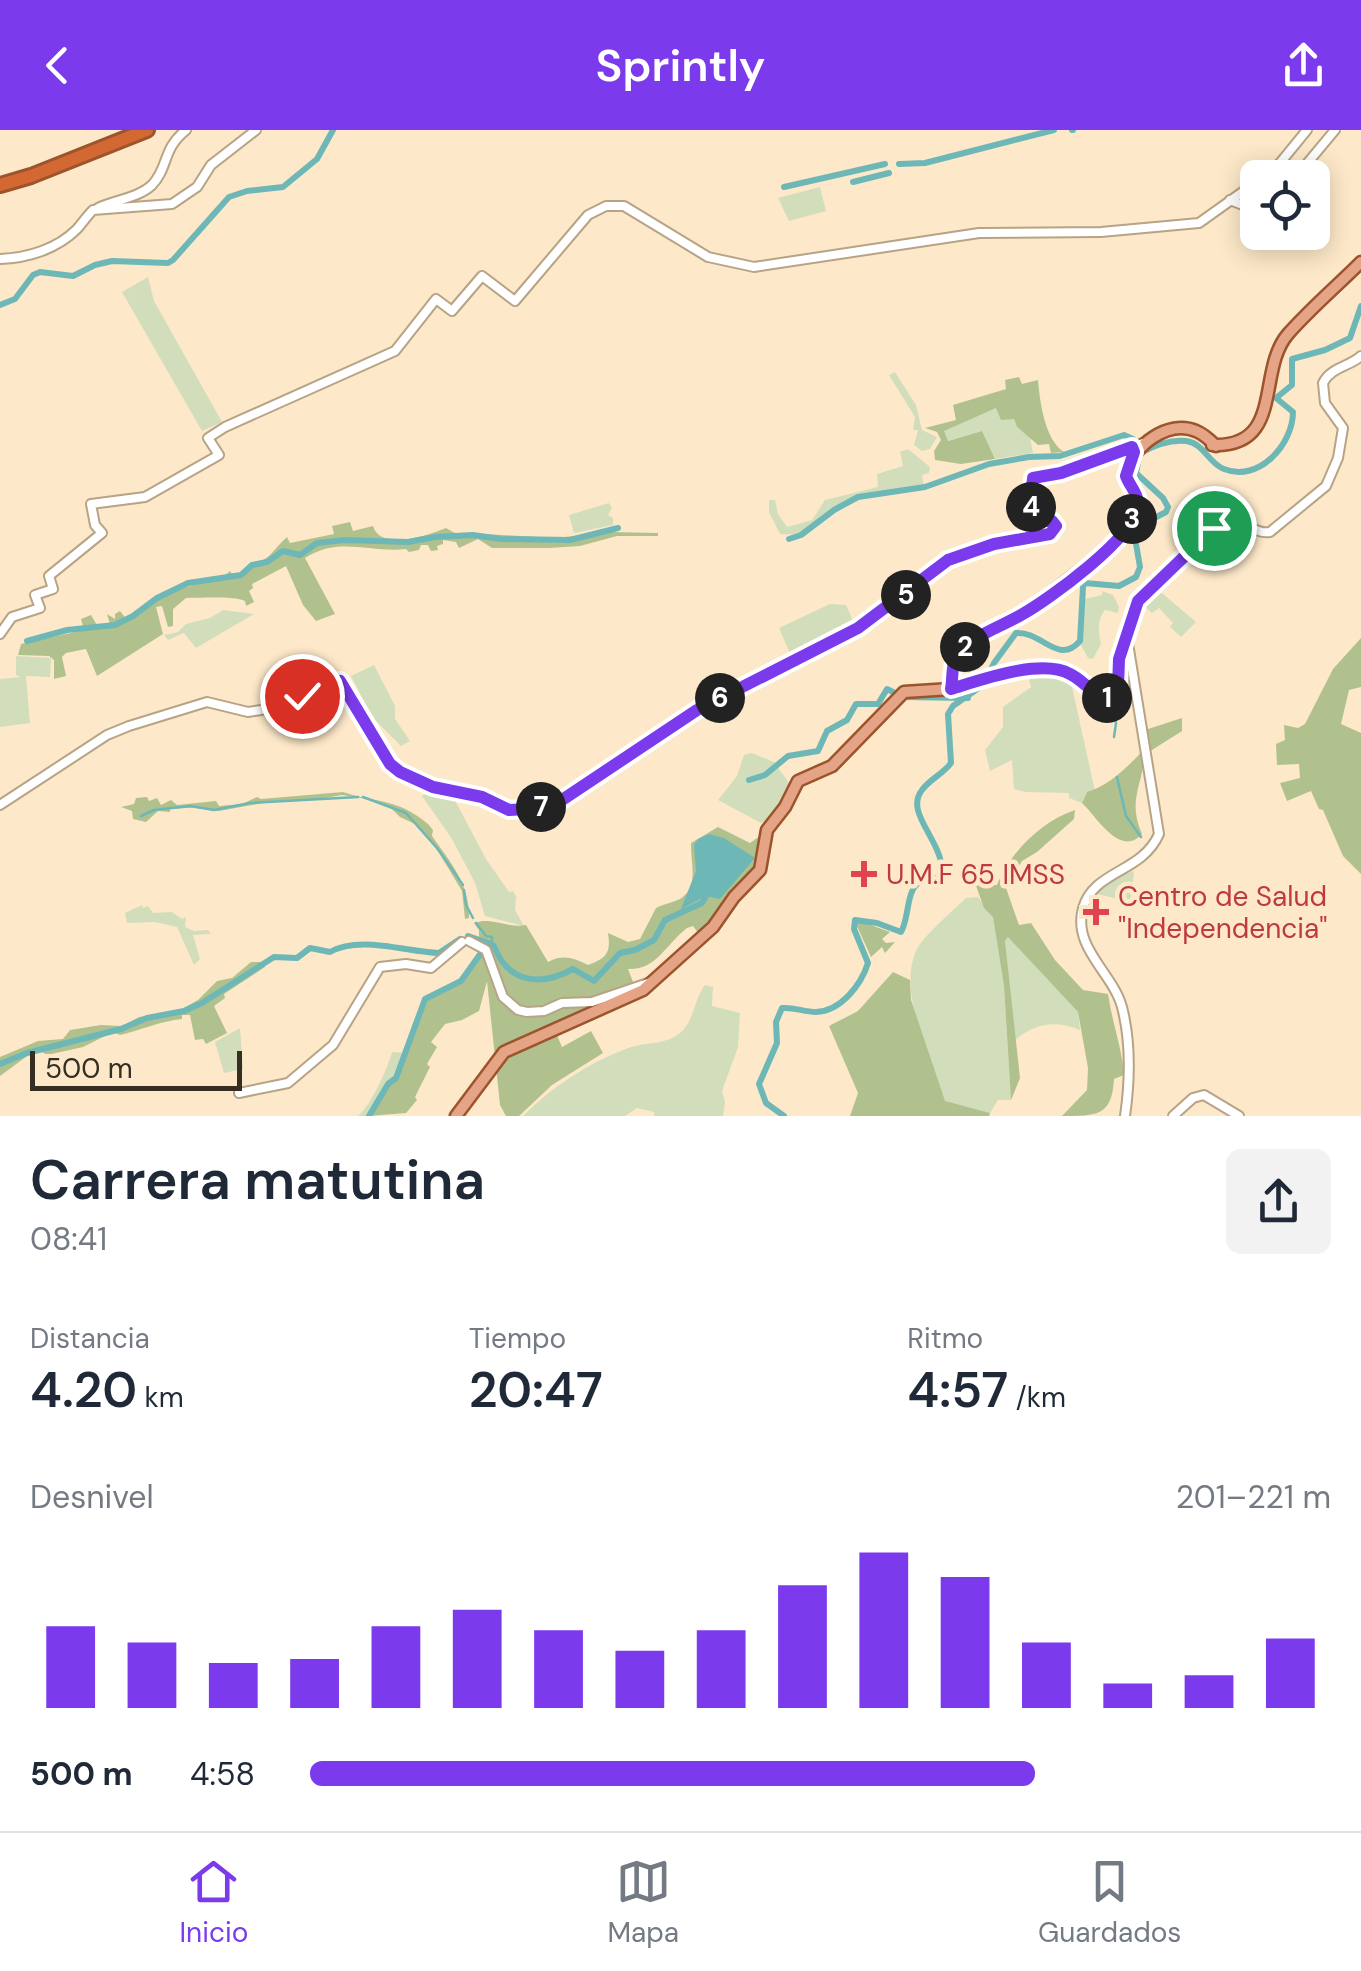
<!DOCTYPE html>
<html lang="es">
<meta charset="utf-8">
<style>
body{margin:0;font-family:"DM Sans",sans-serif;background:#f2f2f3;color:#1f2937;height:100vh;display:flex;flex-direction:column;font-size:38px;white-space:nowrap}
*{box-sizing:border-box;margin:0}
p{font-size:32px;color:#747a83}
.icon{flex:none;width:55px;height:55px;fill:none;stroke:currentColor;stroke-width:2;stroke-linecap:round;stroke-linejoin:round}
.map{position:relative;height:986px;overflow:hidden}
.details{display:flex;flex-direction:column;background:#fff;flex:1}
.details>*{flex:none}
.fabs{position:absolute;left:1240px;top:30px;display:grid;gap:20px}
.fabs a{display:grid;place-items:center;width:90px;height:90px;border-radius:15px;background:#fff;box-shadow:0 5px 25px #0003;font-size:50px}
.scale{position:absolute;left:30px;bottom:25px;width:212px;box-sizing:border-box;padding-left:10px;border:5px solid #362e22;border-top:0;font-size:28px;line-height:35px;white-space:nowrap;color:#362e22;-webkit-text-stroke:8px #fde9c9;paint-order:stroke}
.pin{position:absolute;display:grid;place-items:center;width:85px;height:85px;color:#fff;margin:-42px;border:5px solid #fff;border-radius:50%;box-shadow:0 2px 10px #0007}
.km{position:absolute;width:50px;height:50px;margin:-25px;border-radius:50%;background:#222;color:#fff;font-size:28px;line-height:50px;text-align:center}
.round{display:grid;place-items:center;flex:none;width:105px;height:105px;border-radius:15px;background:#f2f2f3}
.overview{display:flex;align-items:center;justify-content:space-between;height:170px;padding:0 30px}
h1{font-size:55px;font-weight:600;line-height:75px}
.metrics{display:grid;grid-template-columns:repeat(3,1fr);gap:15px;height:170px;padding:10px 30px}
.metrics div{display:grid;align-content:center}
.metrics b{font-size:50px;font-weight:600}
.metrics small{font-size:28px;font-weight:400}
.metrics p{font-size:28px}
.chart{height:280px;padding:20px 30px}
.chart p{display:flex;justify-content:space-between}
.chart svg{width:100%;height:180px;margin-top:10px;stroke:#7c3aed;stroke-width:6}
ul{padding:0 30px;list-style:none;font-size:32px}
li{display:grid;grid-template-columns:160px 120px 1fr;align-items:center;height:75px}
li i{height:25px;border-radius:12px;background:#7c3aed}
header{display:flex;justify-content:space-between;align-items:center;height:130px;padding:0 30px;background:#7c3aed;color:#fff;font-size:45px;font-weight:600}
.dock{display:flex;justify-content:space-around;align-items:center;height:140px;border-top:2px solid #e0e1e3;background:#fff;font-size:28px;color:#747a83}
.dock a{display:grid;justify-items:center;gap:5px}
.dock .active{color:#7c3aed}
.map>svg:first-child{display:block}
</style>
<header><svg class="icon" aria-label="back" viewBox="0 0 24 24"><path d="M15 5l-7 7 7 7"/></svg>Sprintly<svg class="icon" aria-label="share" viewBox="0 0 24 24"><path d="M12 15V3M7 8l5-5 5 5M5 13v7h14v-7"/></svg></header>
<div class="map">
<svg width="1361" height="986" viewBox="0 0 1361 986">
<rect width="100%" height="100%" fill="#fde9c9"/>
<g fill="#d2debb">
<path d="M820,57L826,81L789,91L778,68Z"/>
<path d="M148,147L154,171L222,292L202,301L122,162Z"/>
<path d="M895,242L916,275L922,300L937,307L930,319L922,321L914,315L918,300H913L915,287L889,245Z"/>
<path d="M996,278L1014,289L1017,297L1030,308L1033,323L995,329L982,301L947,311L943,300Z"/>
<path d="M908,319L930,337L929,343L922,345L924,356C894,361 859,362 833,379C810,394 809,407 780,404L769,382V370H775L778,384L787,397L812,390L825,370L878,357L877,344L903,336L900,322Z"/>
<path d="M609,373L612,378L608,385L613,388V395L574,403L569,385Z"/>
<path d="M1156,458L1196,492L1181,507L1170,497L1173,493L1159,478L1152,483L1141,473Z"/>
<path d="M1102,461L1113,465L1119,477L1118,483L1105,480C1096,491 1099,504 1101,514L1093,529L1088,528L1081,515L1085,469L1102,465Z"/>
<path d="M830,474L846,475L856,498L792,528L779,498Z"/>
<path d="M223,480L254,484L196,518L184,503L168,510L164,505L178,502L186,494L210,488Z"/>
<path d="M16,526L51,528L50,547L26,546L30,593L0,597V549L21,547L16,545Z"/>
<path d="M374,535L395,576V589L410,611L401,616L372,587L351,546Z"/>
<path d="M1036,541L1067,543L1070,548L1095,661L1087,662L1082,673L1069,668V663L1025,662L1014,659L1012,630L990,641L985,620L1003,597V577L1031,557L1029,550L1037,544Z"/>
<path d="M752,623L774,632L792,657L782,679L761,693L718,670L737,646L744,625Z"/>
<path d="M429,662L451,663L486,729L509,762L513,761L516,766L515,780L524,796L485,786L475,753L452,709L422,666Z"/>
<path d="M1134,741L1131,772L1093,763L1114,747Z"/>
<path d="M978,767L993,787L1004,855L1011,970H998L990,983L945,972C931,930 896,862 917,819C925,804 953,781 966,768Z"/>
<path d="M142,775L143,778L148,776L153,783L172,782L182,789L186,787L185,797L194,801L208,800L211,804L193,805L200,829L194,835L177,797L155,792L127,793L125,783Z"/>
<path d="M1008,806L1078,882L1080,900C1055,890 1035,893 1014,911L1005,811Z"/>
<path d="M705,855L713,857L712,876L740,883L738,917L722,961L725,972L723,986H654V982L637,978L625,986H523C553,956 588,933 628,918C645,912 666,915 680,903C694,892 694,869 705,855Z"/>
<path d="M240,898L243,939L224,943L215,912Z"/>
<path d="M392,922L408,923L396,948L369,986H358C371,975 387,940 392,922Z"/>
</g>
<g fill="#b0c18d">
<path d="M1019,247L1022,254L1038,250C1040,273 1045,310 1064,322L1051,323L1049,314L1038,315L1017,297L1014,289L1001,290L996,278L944,301L948,311L982,301L995,329L961,334L935,330L934,321L941,310L937,302L925,298L956,290L953,275L1006,259L1005,250Z"/>
<path d="M350,392L353,401L373,396C380,421 427,406 446,398L460,406L469,403L555,408L610,402L658,403V406H617L580,416L549,418H492L478,409L459,418L456,412L443,410V414L437,416L438,420L431,421L428,415H421L419,420L409,422L406,419C370,423 338,406 305,428L335,484L316,491L303,475L286,436L252,454L253,458L249,461L254,472L246,476L245,471C235,466 200,468 186,468L173,479V496L168,497L162,476L156,477L163,504L97,546L86,519L66,523L62,527L66,546L54,549V530L49,526L18,525L21,514L84,500L81,489L91,485L98,497L110,494L107,484L115,489V484L120,481L128,491C138,484 145,475 155,470C175,458 197,456 217,446L222,448L230,441L234,447C245,441 261,433 270,425C276,419 280,413 287,407L290,413L334,404L332,396Z"/>
<path d="M1361,508V557L1349,560L1341,594L1361,603V744L1343,726L1323,680L1319,679L1311,661L1287,671L1280,653L1300,648L1299,634L1277,635L1276,614L1285,610L1284,595L1298,598L1305,594L1333,539Z"/>
<path d="M1182,588V601L1144,625C1143,656 1127,670 1142,704C1120,728 1097,687 1082,673L1087,662C1109,656 1130,635 1145,618V600Z"/>
<path d="M343,662C379,674 395,667 428,694L433,700L432,706C450,732 470,754 469,788L465,789L462,761L438,721L415,694L400,687L391,678L367,669L342,665L313,670L274,671L219,681L202,677L170,679V682L158,681L146,692L133,689L132,681L121,677L134,674L136,668L147,667L149,671L157,668L161,675L171,670L177,675L216,671L219,676L242,674L257,667L261,669Z"/>
<path d="M1075,680L1074,689L1037,722L1022,731L1006,758L1019,795L1031,793L1055,830L1083,860L1108,864C1112,892 1122,918 1124,945L1114,949C1112,986 1097,986 1062,986L1087,960L1088,938L1078,882L1008,807L1005,811L1020,948L1011,970L1004,856L993,787L984,778L975,753L997,755C1010,722 1042,691 1075,680Z"/>
<path d="M718,697L750,713L764,703L757,739L711,795L699,804L693,796L687,798C665,815 657,840 628,839L635,857L553,896L562,917L591,901L603,923L552,955L519,986H506L500,975L487,851L479,881L462,890L445,894L431,912L437,917L427,934L430,937L415,967L417,970L406,983L369,986L388,954L396,948L425,869L458,850L485,815L479,811V800L474,793C492,786 509,799 526,795L548,832C562,824 574,828 588,835C607,828 611,822 608,803L628,812L640,809L656,778C663,774 672,773 680,769C700,757 690,731 691,713Z"/>
<path d="M860,791L890,802L882,809L886,813L895,812L885,823L882,817L871,827L856,794Z"/>
<path d="M251,832H262L265,837L224,864L225,868L214,876L227,903L206,914L203,909L195,910L190,885H182V889C161,891 141,900 120,905L113,902L83,917L47,925L42,922L30,924L0,946V927L38,911L63,909L70,900L101,895L122,896L139,887L180,880L198,870L217,851L232,848Z"/>
<path d="M893,842L910,850L911,870L945,971L990,983L989,986H850L858,963L829,896L858,881Z"/>
</g>
<path fill="#6eb7b7" d="M709,704L724,708L755,728L720,769L706,766L681,779L696,741L694,715L698,709Z"/>
<g fill="none" stroke-linecap="round" stroke-linejoin="round">
<g stroke="#6eb7b7" stroke-width="2.5">
<path d="M1111,576L1116,593L1114,607"/>
<path d="M1117,647L1126,686L1141,707"/>
<path d="M363,667L406,683L437,718L463,755"/>
<path d="M141,686L154,680L190,676L214,680L250,673L358,667"/>
<path d="M464,760L466,775L473,788"/>
<path d="M476,793L486,806L492,807V815"/>
</g>
<g stroke="#6eb7b7" stroke-width="6">
<path d="M1072,0H1073"/>
<path d="M899,34L925,33L1054,0"/>
<path d="M853,52L889,43"/>
<path d="M784,57L885,34"/>
<path d="M0,175L15,169L33,145L40,142L73,146L95,135L112,131L168,133L173,130L229,67L247,61L283,57L317,29L333,0"/>
<path d="M789,409L801,405L834,380L858,367L925,357L989,334L1029,327L1060,326L1124,305L1133,309"/>
<path d="M27,511L67,500L115,495L133,486L157,468L188,453L241,445L252,435L267,432L283,421L300,425L317,413L345,410L408,412L435,407L473,405L501,409L570,410L618,398"/>
<path d="M749,650L765,645L788,626L818,621L827,601L847,590L856,574H878L887,559L903,567L968,568"/>
<path d="M468,806L488,813"/>
<path d="M0,934L27,923L121,899L147,888L184,881L202,873L274,827L297,828L310,818L330,822C360,805 406,822 439,823L460,809"/>
<path d="M369,986L388,954L396,948L425,869L461,851L488,813L494,816C508,853 540,857 573,839L594,851L620,823L635,820L654,810L665,790L702,773L706,766"/>
<path d="M784,986L766,973L759,954L777,913L776,892L782,878C794,877 804,882 816,882C841,881 861,855 868,833L854,799L855,790L877,793L901,802C909,789 906,763 918,753C923,748 936,749 942,747C946,712 903,684 922,660C930,649 943,644 951,633L948,584L953,576L983,555L994,533L1016,503C1042,501 1058,536 1080,511L1083,457L1085,453L1119,456L1136,447L1140,437L1134,402L1141,395L1166,382L1168,377L1163,368L1136,343L1140,323C1153,316 1170,309 1186,311C1204,313 1208,333 1224,339C1259,353 1293,314 1293,282L1276,268L1292,255V229L1325,220L1350,208L1361,176"/>
</g>
<defs>
<g id="secondary">
<path d="M1263,48L1280,33L1307,0"/>
<path d="M1295,48L1335,0"/>
<path d="M1230,70L1258,81"/>
<path d="M98,78C115,70 138,68 152,55C169,37 162,19 186,0"/>
<path d="M0,129C28,128 57,119 77,99C83,92 87,86 93,80L172,74L197,57L211,35L256,0"/>
<path d="M0,504L12,487L40,478L35,465L53,459L49,446L102,403L95,395L91,374L145,367L219,325L208,308L225,297L395,221L436,169L452,181L482,146L515,171L588,85L606,76H624L708,127L754,137L979,103L1101,102L1199,93L1258,51"/>
<path d="M951,559C981,550 1041,528 1070,543C1082,550 1091,561 1103,567L1115,566C1119,555 1117,547 1118,535C1119,520 1126,504 1130,490C1137,467 1204,397 1227,390C1244,386 1253,405 1270,402L1326,356L1338,328L1343,298L1325,273L1323,253C1331,237 1349,237 1361,226"/>
<path d="M0,675L107,605L129,596L207,572L248,582L261,580L340,551L390,634L423,654L483,667L503,678H550L697,580L858,499L948,430L993,413L1050,405L1056,396L1052,391H1032L1029,387L1033,348L1061,343L1143,313"/>
<path d="M469,811L486,820L503,867L518,880L527,882L544,881L562,873L592,872L651,852"/>
<path d="M239,963L288,953L333,915L380,837L406,834L431,838L462,812"/>
<path d="M1125,986C1130,951 1131,912 1122,877C1113,843 1072,818 1083,778C1094,740 1142,743 1159,704L1127,507"/>
<path d="M1173,986L1193,968L1204,965L1239,986"/>
</g>
<g id="primary">
<path d="M1212,315C1285,318 1256,241 1288,204C1310,179 1337,156 1361,132"/>
<path d="M456,986L504,922L643,860L713,797L734,767L760,740L767,700L785,677L798,651L832,636L904,562L951,559L954,531L968,514L1023,484L1115,414L1138,378L1137,367L1126,343C1133,316 1168,289 1196,301C1204,304 1210,310 1216,316"/>
</g>
<path id="highway" d="M0,55L31,46L147,0"/>
</defs>
<use href="#secondary" stroke="#b7a385" stroke-width="12"/>
<use href="#primary" stroke="#9c542d" stroke-width="15"/>
<use href="#highway" stroke="#9c542d" stroke-width="18"/>
<use href="#secondary" stroke="#fff" stroke-width="8"/>
<use href="#primary" stroke="#e5a485" stroke-width="10"/>
<use href="#highway" stroke="#d36833" stroke-width="12"/>
</g>
<g fill="none" stroke-linecap="round" stroke-linejoin="round">
<defs>
<path id="route" d="M302,566L340,551L390,634L400,642L433,657L482,667L509,680L550,678L697,580L858,498L948,430L994,414L1050,404L1056,396L1052,391H1032L1029,387L1033,348L1061,343L1132,317L1134,322L1126,346C1129,355 1139,365 1138,375C1136,407 1048,470 1021,485C999,498 969,506 956,528C951,537 953,549 951,559C981,550 1041,528 1070,544C1085,551 1093,567 1111,568L1118,558L1119,529L1138,471L1214,398"/>
</defs>
<use href="#route" stroke="#fff" stroke-width="20"/>
<use href="#route" stroke="#7c3aed" stroke-width="12"/>
</g>
<g fill="#e0444e" stroke="#fde9c9" stroke-width="4">
<path d="M859 729h10v10h10v10h-10v10h-10v-10h-10v-10h10z"/>
<path d="M1091 767h10v10h10v10h-10v10h-10v-10h-10v-10h10z"/>
</g>
<g text-anchor="middle" dominant-baseline="central" stroke-width="9" stroke-linejoin="round" paint-order="stroke">
<g font-size="28" fill="#be3a42" stroke="#fde9c9" text-anchor="start">
<text x="886" y="744">U.M.F 65 IMSS</text>
<text x="1118" y="766">Centro de Salud<tspan x="1118" dy="32">"Independencia"</tspan></text>
</g>
</g>
</svg>
<div class="fabs">
<a><svg class="icon" aria-label="locate" viewBox="0 0 24 24"><circle cx="12" cy="12" r="6"/><path d="M12 2v4M12 18v4M2 12h4M18 12h4"/></svg></a>
</div>
<div class="scale">500 m</div>
<div class="pin" style="left:1214px;top:398px;background:#1e9e55"><svg class="icon" aria-label="arrive" viewBox="0 0 24 24"><path d="M6 21V4h12l-3 4 3 4H6"/></svg></div>
<div class="pin" style="left:302px;top:566px;background:#d93025"><svg class="icon" aria-label="check" viewBox="0 0 24 24"><path d="M5 12l5 5 9-10"/></svg></div>
<b class="km" style="left:1107px;top:568px">1</b>
<b class="km" style="left:965px;top:517px">2</b>
<b class="km" style="left:1132px;top:389px">3</b>
<b class="km" style="left:1031px;top:377px">4</b>
<b class="km" style="left:906px;top:465px">5</b>
<b class="km" style="left:720px;top:568px">6</b>
<b class="km" style="left:541px;top:677px">7</b>
</div>
<section class="details">
<div class="overview"><div><h1>Carrera matutina</h1><p>08:41</p></div><a class="round"><svg class="icon" aria-label="share" viewBox="0 0 24 24"><path d="M12 15V3M7 8l5-5 5 5M5 13v7h14v-7"/></svg></a></div>
<div class="metrics">
<div><p>Distancia</p><b>4.20<small> km</small></b></div>
<div><p>Tiempo</p><b>20:47</b></div>
<div><p>Ritmo</p><b>4:57<small> /km</small></b></div>
</div>
<div class="chart"><p><span>Desnivel</span>201–221 m</p>
<svg viewBox="0 0 160 44" preserveAspectRatio="none"><path d="M5 44V24M15 44V28M25 44V33M35 44V32M45 44V24M55 44V20M65 44V25M75 44V30M85 44V25M95 44V14M105 44V6M115 44V12M125 44V28M135 44V38M145 44V36M155 44V27"/></svg>
</div>
<ul>
<li><b>500 m</b>4:58<i style="width:71%"></i></li>
</ul>
</section>
<nav class="dock">
<a class="active"><svg class="icon" aria-label="home" viewBox="0 0 24 24"><path d="M3 11l9-7 9 7M6 9v11h12V9"/></svg>Inicio</a>
<a><svg class="icon" aria-label="map" viewBox="0 0 24 24"><path d="M3 6l6-2 6 2 6-2v14l-6 2-6-2-6 2zM9 4v14M15 6v14"/></svg>Mapa</a>
<a><svg class="icon" aria-label="saved" viewBox="0 0 24 24"><path d="M7 4h10v16l-5-4-5 4z"/></svg>Guardados</a>
</nav>
